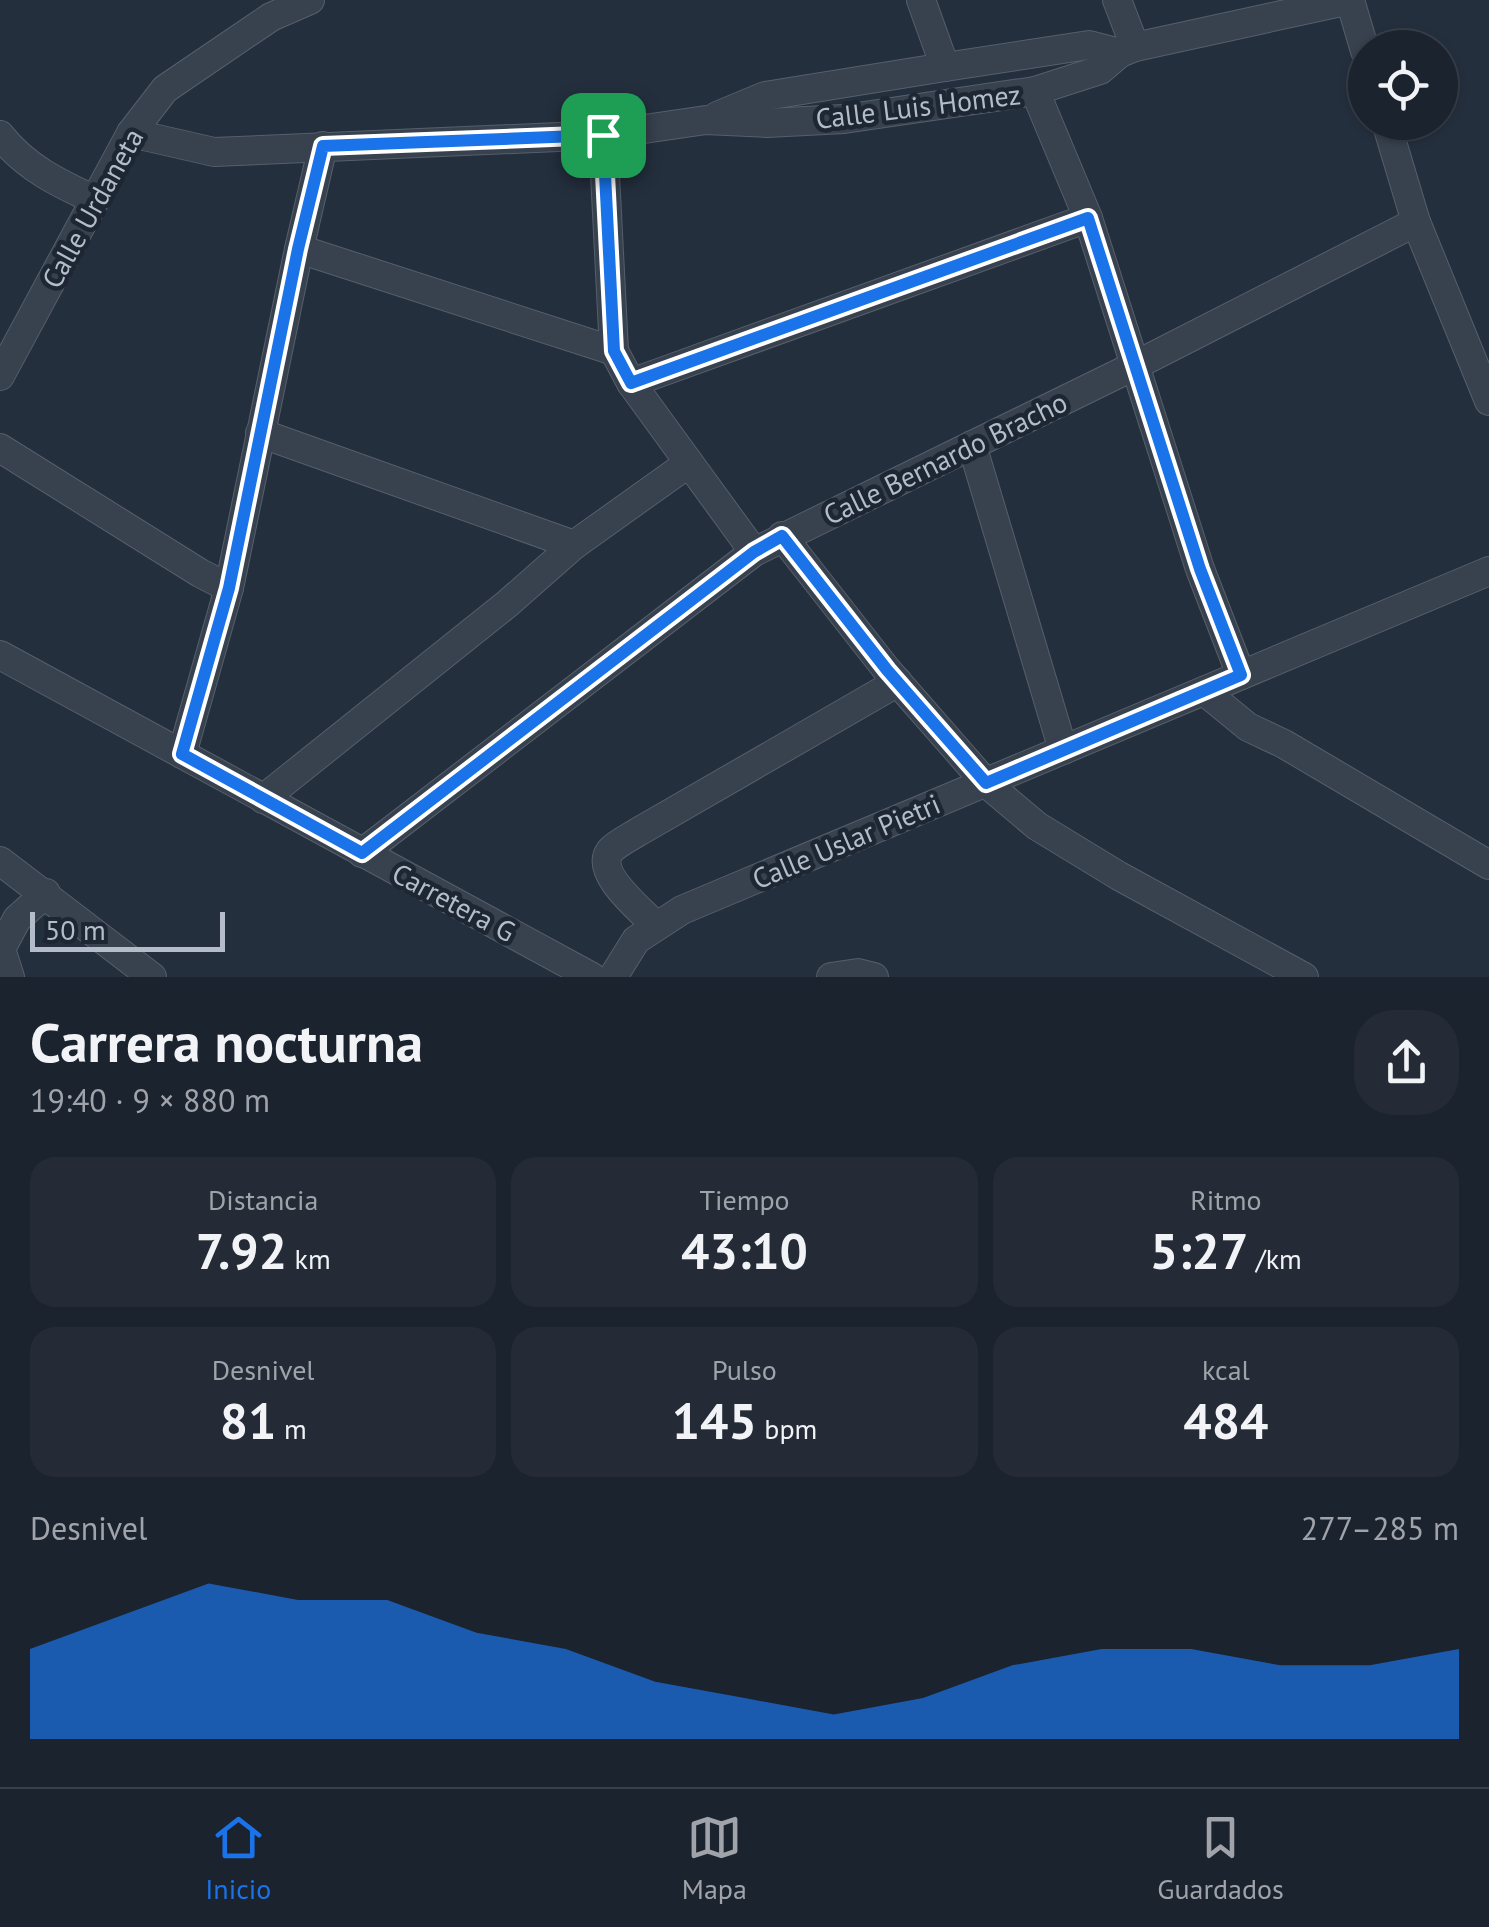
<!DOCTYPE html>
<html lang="es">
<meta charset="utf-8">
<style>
body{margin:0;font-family:"PT Sans",sans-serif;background:#242b36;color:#f1f3f6;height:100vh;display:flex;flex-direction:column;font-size:38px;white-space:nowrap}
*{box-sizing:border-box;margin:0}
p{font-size:32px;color:#a0a4aa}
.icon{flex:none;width:55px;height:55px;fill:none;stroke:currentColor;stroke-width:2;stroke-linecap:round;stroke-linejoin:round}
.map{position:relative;height:977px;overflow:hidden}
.sheet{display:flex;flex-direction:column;background:#1b232e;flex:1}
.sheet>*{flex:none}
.buttons{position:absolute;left:1348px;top:30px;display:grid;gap:20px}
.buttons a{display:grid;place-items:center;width:110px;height:110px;border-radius:50%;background:#1b232e;box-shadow:0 2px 8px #0004,0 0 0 2px #39404a;font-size:50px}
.scale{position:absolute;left:30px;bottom:25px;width:195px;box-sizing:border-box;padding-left:10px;border:5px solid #b4bcc9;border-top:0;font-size:28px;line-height:35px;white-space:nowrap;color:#b4bcc9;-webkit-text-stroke:8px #1d2633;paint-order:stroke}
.pin{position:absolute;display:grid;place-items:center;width:85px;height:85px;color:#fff;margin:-42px;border-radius:20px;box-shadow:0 5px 15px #0006}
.round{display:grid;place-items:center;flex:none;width:105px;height:105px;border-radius:40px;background:#242b36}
.head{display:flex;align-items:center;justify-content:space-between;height:170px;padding:0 30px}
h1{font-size:55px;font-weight:600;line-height:75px}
.stats{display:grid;grid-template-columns:repeat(3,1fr);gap:15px;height:170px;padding:10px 30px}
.stats div{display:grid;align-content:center;border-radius:25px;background:#242b36;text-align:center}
.stats b{font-size:50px;font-weight:600}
.stats small{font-size:28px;font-weight:400}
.stats p{font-size:28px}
.chart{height:280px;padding:20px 30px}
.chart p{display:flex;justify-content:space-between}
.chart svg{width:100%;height:180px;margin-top:10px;fill:#1a73e8;opacity:.7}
.menu{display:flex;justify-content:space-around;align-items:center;height:140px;border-top:2px solid #39404a;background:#1b232e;font-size:28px;color:#a0a4aa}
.menu a{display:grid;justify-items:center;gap:5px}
.menu .selected{color:#1a73e8}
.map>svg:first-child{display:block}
</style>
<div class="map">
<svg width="1489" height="977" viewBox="0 0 1489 977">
<rect width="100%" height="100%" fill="#242f3e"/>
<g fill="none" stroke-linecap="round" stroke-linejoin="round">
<defs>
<g id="minor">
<path d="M921,0L945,67"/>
<path d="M1117,0L1135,47"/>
<path d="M1035,91L1088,218L1200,569L1241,675"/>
<path d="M717,116L765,96L945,67L1089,45L1120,53"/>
<path d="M1386,122L1416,222L1489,401"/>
<path d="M131,133L214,152L603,135L706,120L767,123L844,119L1035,91L1100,70L1120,53L1135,47L1350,0L1365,51"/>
<path d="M0,135C25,167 58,183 95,200"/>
<path d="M603,135L614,351L631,383L754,552"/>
<path d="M299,249L614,351"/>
<path d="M0,376L131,133L165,89L271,17L310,0"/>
<path d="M631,383L1088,218"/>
<path d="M260,433L574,545"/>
<path d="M972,445L1063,750"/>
<path d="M0,448L200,573L229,588"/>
<path d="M782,536L887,670L986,783L1037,826L1119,876L1304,977"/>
<path d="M0,655L592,977"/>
<path d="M1204,691L1248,727L1284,744L1489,865"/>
<path d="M182,754L229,588L299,249L323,146"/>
<path d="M263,799L507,604L574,545L689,463"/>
<path d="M362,853L754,552L1136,365L1416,222"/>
<path d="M0,861L152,977"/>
<path d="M655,925C641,910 594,873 610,851C616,844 630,837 638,832L898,682"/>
<path d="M10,977L1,949L17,919L46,893"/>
<path d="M613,977L636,940L682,910L1489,571"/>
<path d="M831,977L858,973L874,977"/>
</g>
</defs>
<use href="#minor" stroke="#565f6c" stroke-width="30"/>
<use href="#minor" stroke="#38414e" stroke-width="28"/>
</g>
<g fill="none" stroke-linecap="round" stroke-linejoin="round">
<defs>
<path id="route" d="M603,135L614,351L631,383L1088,218L1200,569L1241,675L986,783L887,670L782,536L754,552L362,853L182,754L229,588L298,249L323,146Z"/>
</defs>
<use href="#route" stroke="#fff" stroke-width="20"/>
<use href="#route" stroke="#1a73e8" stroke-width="12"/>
</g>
<g text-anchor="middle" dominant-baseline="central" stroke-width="9" stroke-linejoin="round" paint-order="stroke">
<g font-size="28" fill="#b4bcc9" stroke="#1d2633">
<text transform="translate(918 106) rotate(-7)">Calle Luis Homez</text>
<text transform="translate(92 208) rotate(-61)">Calle Urdaneta</text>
<text transform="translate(945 458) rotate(-26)">Calle Bernardo Bracho</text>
<text transform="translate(846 841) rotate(-23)">Calle Uslar Pietri</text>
<text transform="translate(454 902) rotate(28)">Carretera G</text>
</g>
</g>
</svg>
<div class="buttons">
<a><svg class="icon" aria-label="locate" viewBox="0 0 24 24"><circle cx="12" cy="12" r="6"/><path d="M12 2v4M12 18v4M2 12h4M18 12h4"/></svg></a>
</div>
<div class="scale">50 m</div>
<div class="pin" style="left:603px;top:135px;background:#1e9e55"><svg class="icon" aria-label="arrive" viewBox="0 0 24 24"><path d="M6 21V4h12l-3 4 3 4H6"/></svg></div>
</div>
<section class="sheet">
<div class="head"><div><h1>Carrera nocturna</h1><p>19:40 · 9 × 880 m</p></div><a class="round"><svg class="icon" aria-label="share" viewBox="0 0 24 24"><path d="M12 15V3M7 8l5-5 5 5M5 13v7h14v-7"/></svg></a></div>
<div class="stats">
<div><p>Distancia</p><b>7.92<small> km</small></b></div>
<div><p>Tiempo</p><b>43:10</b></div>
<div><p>Ritmo</p><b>5:27<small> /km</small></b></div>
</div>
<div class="stats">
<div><p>Desnivel</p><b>81<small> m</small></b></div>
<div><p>Pulso</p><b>145<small> bpm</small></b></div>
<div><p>kcal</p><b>484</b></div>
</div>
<div class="chart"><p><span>Desnivel</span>277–285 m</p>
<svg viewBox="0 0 160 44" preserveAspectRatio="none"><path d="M0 44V22L10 14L20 6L30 10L40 10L50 18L60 22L70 30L80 34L90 38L100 34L110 26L120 22L130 22L140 26L150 26L160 22V44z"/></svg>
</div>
</section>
<nav class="menu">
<a class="selected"><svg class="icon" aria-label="home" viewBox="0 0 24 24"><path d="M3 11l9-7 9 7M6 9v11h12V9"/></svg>Inicio</a>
<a><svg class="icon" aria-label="map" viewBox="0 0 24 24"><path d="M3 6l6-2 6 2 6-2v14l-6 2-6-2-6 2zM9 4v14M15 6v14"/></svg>Mapa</a>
<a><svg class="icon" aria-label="saved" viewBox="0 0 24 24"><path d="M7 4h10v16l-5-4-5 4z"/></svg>Guardados</a>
</nav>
